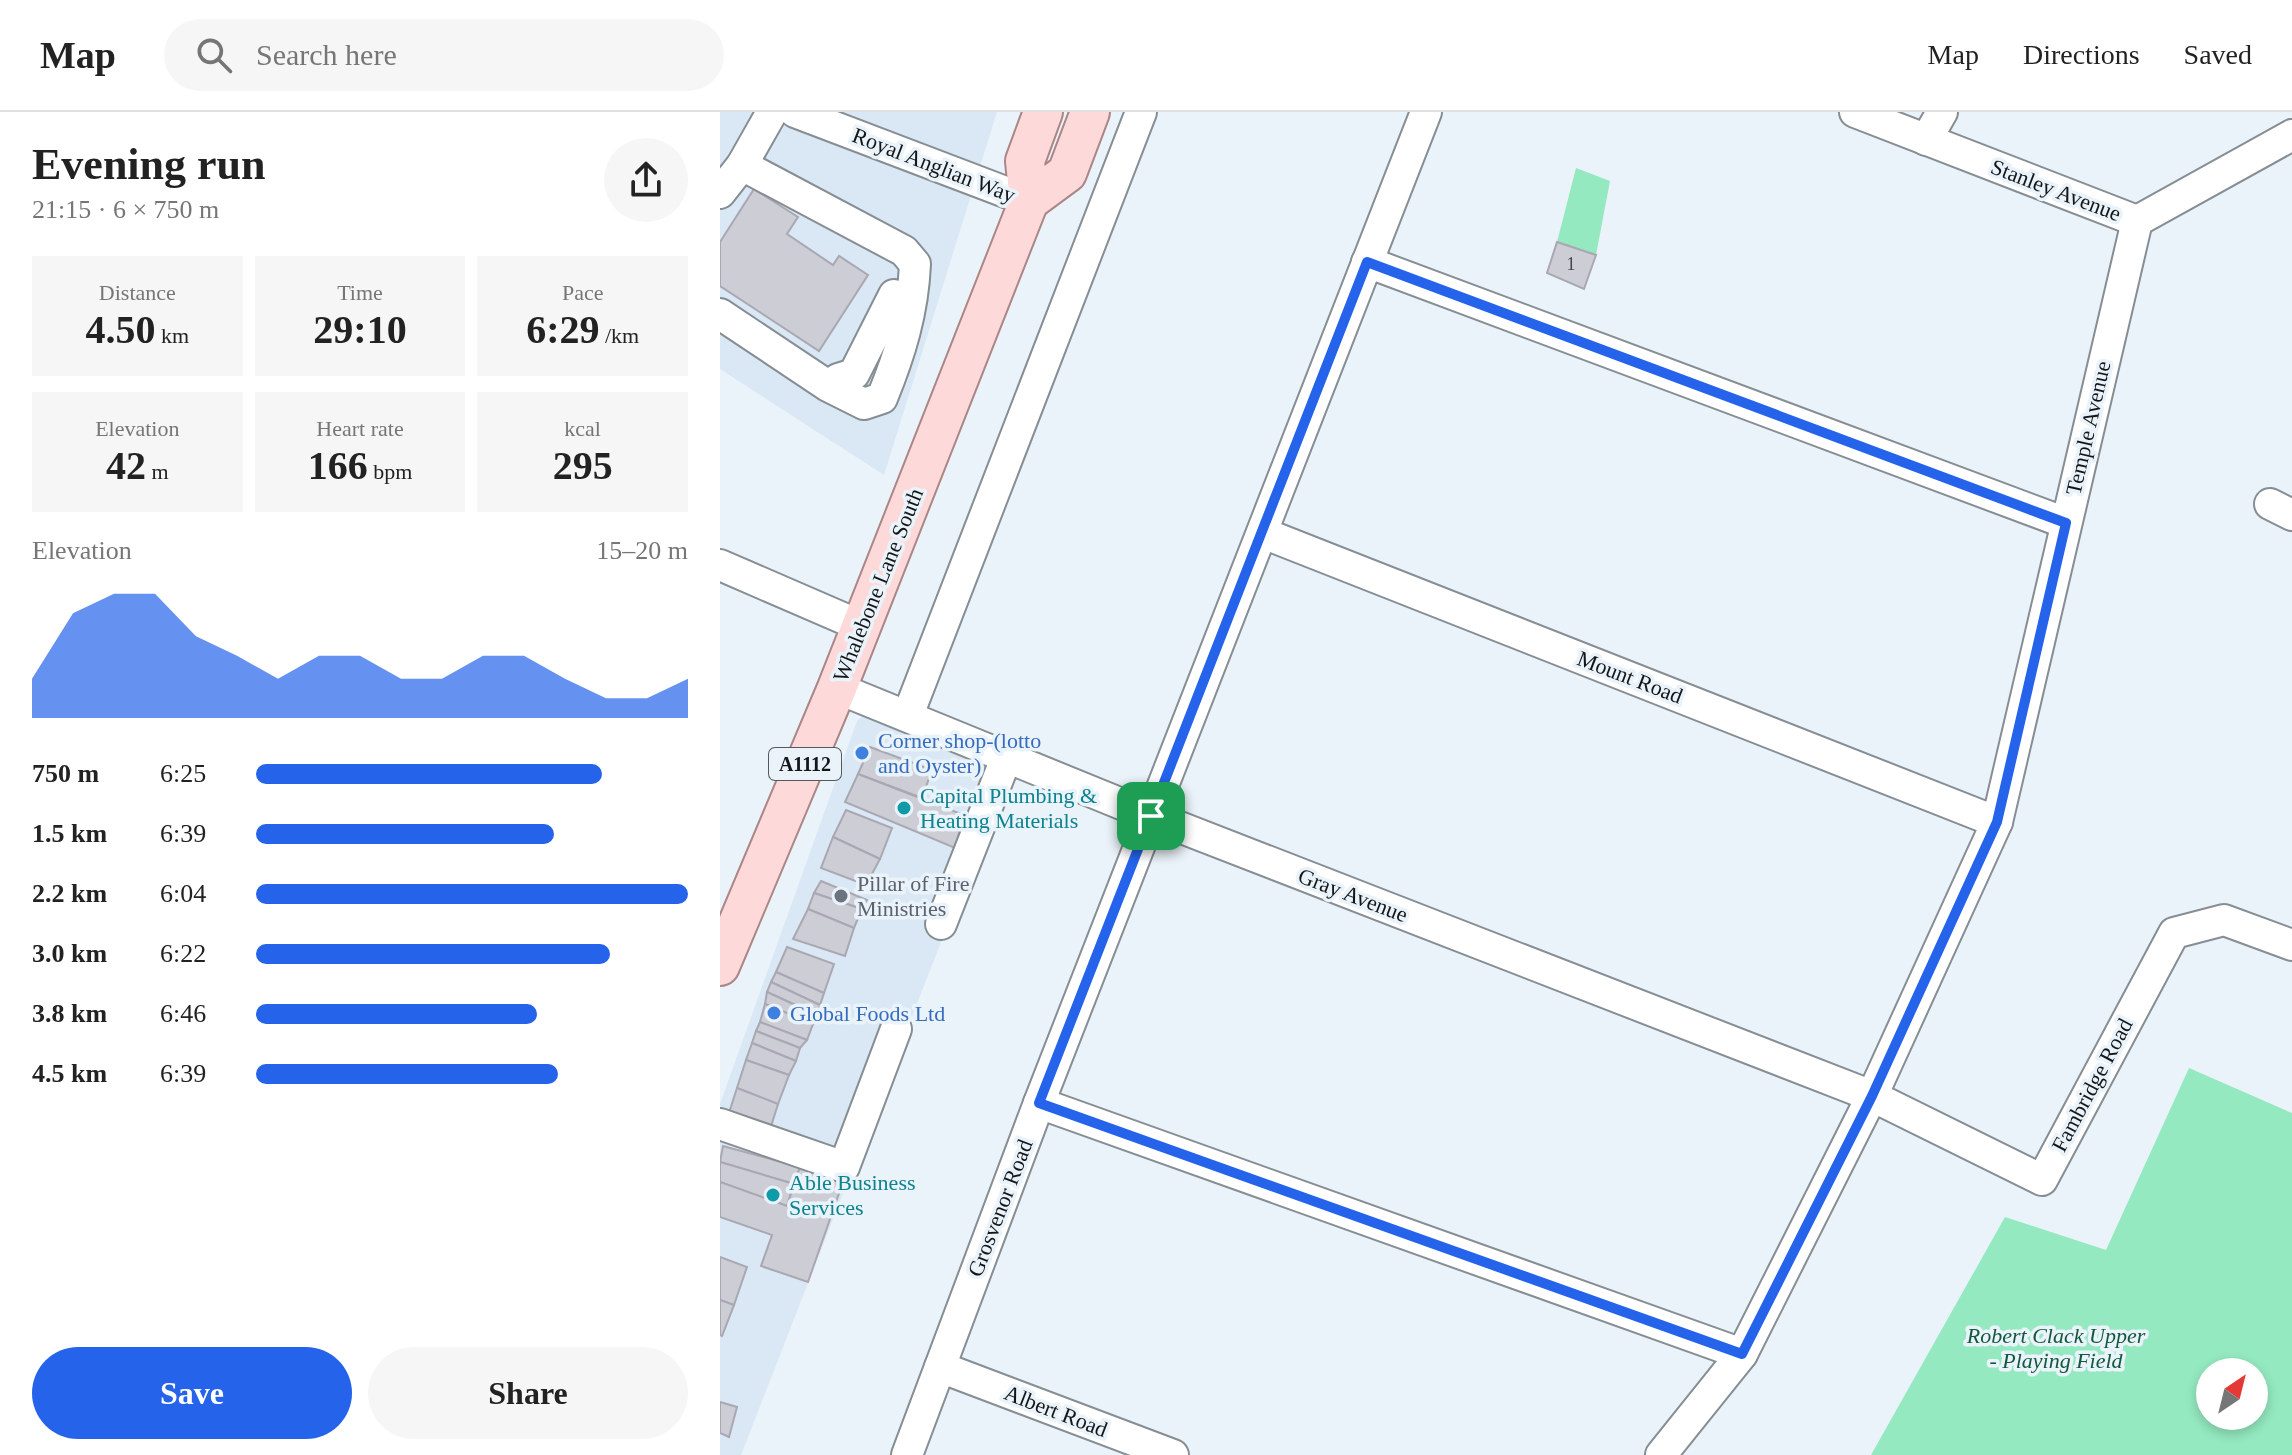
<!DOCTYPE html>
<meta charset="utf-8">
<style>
body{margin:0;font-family:"Times New Roman",serif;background:#f6f6f6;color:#222;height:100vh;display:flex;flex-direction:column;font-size:30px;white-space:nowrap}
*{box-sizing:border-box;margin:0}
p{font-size:26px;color:#767676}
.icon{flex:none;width:44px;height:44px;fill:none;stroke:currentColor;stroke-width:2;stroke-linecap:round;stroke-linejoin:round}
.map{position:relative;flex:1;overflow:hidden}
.sheet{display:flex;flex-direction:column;background:#fff;width:720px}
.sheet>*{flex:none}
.needle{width:52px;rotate:35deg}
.controls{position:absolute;left:1476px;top:1246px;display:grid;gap:16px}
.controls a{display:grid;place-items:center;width:72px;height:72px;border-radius:50%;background:#fff;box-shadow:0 4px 12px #0003;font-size:40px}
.pin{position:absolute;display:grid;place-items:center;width:68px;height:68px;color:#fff;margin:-34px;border-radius:16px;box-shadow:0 4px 12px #0006}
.round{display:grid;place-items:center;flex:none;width:84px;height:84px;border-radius:42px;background:#f6f6f6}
.headline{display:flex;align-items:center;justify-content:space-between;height:136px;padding:0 32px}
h1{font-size:44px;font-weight:700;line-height:60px}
.figures{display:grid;grid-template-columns:repeat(3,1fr);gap:12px;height:136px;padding:8px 32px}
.figures div{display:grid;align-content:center;border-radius:0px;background:#f6f6f6;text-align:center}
.figures b{font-size:40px;font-weight:700}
.figures small{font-size:22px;font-weight:400}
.figures p{font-size:22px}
.chart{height:224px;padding:16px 32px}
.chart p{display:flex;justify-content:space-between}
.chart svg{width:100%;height:144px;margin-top:8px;fill:#2563eb;opacity:.7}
.primary-button{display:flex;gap:16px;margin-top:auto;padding:16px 32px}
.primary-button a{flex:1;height:92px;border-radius:48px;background:#2563eb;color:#fff;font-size:32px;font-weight:700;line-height:92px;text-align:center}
.primary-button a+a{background:#f6f6f6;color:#222}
ul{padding:0 32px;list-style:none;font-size:26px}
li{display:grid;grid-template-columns:128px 96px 1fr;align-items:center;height:60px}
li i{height:20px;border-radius:10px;background:#2563eb}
header{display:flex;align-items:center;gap:48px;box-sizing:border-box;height:112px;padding:0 40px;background:#fff;border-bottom:2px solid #e0e0e0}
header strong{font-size:38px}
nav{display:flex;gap:44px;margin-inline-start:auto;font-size:28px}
.search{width:560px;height:72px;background:#f6f6f6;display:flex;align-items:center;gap:20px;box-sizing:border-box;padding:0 28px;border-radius:44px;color:#767676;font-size:30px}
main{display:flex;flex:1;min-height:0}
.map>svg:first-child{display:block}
</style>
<header>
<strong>Map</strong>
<div class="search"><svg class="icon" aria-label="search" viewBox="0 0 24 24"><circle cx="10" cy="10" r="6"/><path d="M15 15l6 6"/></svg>Search here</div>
<nav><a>Map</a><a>Directions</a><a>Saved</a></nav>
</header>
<main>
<section class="sheet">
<div class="headline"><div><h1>Evening run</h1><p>21:15 · 6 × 750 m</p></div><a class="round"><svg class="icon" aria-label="share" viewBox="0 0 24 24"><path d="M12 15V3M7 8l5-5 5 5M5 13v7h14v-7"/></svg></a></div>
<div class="figures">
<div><p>Distance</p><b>4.50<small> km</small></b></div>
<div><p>Time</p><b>29:10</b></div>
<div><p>Pace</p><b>6:29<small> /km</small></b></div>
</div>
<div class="figures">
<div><p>Elevation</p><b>42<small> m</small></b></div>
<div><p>Heart rate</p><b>166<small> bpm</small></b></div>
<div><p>kcal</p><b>295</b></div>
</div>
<div class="chart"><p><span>Elevation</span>15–20 m</p>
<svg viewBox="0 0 160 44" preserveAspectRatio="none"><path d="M0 44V32L10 12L20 6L30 6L40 19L50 25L60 32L70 25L80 25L90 32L100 32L110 25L120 25L130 32L140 38L150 38L160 32V44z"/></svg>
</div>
<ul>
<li><b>750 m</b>6:25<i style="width:80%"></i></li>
<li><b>1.5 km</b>6:39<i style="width:69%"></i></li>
<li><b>2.2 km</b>6:04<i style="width:100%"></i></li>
<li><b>3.0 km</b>6:22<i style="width:82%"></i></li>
<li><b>3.8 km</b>6:46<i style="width:65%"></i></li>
<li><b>4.5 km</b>6:39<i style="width:70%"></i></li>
</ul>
<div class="primary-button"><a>Save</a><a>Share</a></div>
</section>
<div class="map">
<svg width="1572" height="1343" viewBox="0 0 1572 1343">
<rect width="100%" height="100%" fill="#eaf3fa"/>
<g fill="#d9e8f4">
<path d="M0,0H277L164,363L0,257Z"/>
<path d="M148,599L287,661L21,1343H0V992L137,609Z"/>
</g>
<g fill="#94e9c0" fill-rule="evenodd">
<path d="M856,56L890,69L876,143L837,130Z"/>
<path d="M1469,956L1572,1001V1343H1151L1285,1105L1386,1138ZM1534,1260V1304H1490V1260Z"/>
</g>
<g fill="#cdcdd6" stroke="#a9a8b2" stroke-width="2">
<path d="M34,77L78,105L67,122L113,153L119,144L148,163L99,239L0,174V130Z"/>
<path d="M837,130L876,143L864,177L827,161Z"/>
<path d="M150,635L212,658L202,686L138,662Z"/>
<path d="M138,662L244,703L235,736L125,690Z"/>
<path d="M126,698L172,716L160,747L113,725Z"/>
<path d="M113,725L160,747L146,773L101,756Z"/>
<path d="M101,769L147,788L142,797L94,781Z"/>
<path d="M94,781L142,797L134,816L88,797Z"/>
<path d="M88,797L134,816L125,844L73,827Z"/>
<path d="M67,835L114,852L104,881L56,860Z"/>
<path d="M56,860L104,881L100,893L51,870Z"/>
<path d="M51,870L100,893L97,903L47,880Z"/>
<path d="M47,880L97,903L93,912L45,892Z"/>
<path d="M45,892L93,912L87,928L40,910Z"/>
<path d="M40,910L87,928L80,936L36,919Z"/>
<path d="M36,919L80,936L76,949L32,931Z"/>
<path d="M32,931L76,949L69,963L26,948Z"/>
<path d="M26,948L69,963L58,992L17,976Z"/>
<path d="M17,976L58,992L48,1024L7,1007Z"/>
<path d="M3,1034L80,1055L74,1072L0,1050Z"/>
<path d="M0,1050L74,1072L67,1094L0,1070Z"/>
<path d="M80,1055L123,1070L88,1170L41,1154L52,1123L0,1105V1070L67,1094Z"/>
<path d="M0,1145L27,1155L14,1193L0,1188Z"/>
<path d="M0,1188L14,1193L2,1224L0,1223Z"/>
<path d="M0,1290L17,1295L9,1325L0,1321Z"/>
</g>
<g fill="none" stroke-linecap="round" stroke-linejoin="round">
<defs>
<g id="minor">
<path d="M75,0L309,89"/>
<path d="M1135,0L1417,109L1572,23"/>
<path d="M1206,28L1222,0"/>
<path d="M0,81L22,53L52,0"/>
<path d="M647,150L1346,411"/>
<path d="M0,202L108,274L144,292L162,286C180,242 193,200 195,152L184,139L22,53"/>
<path d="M118,267L134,262L174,183"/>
<path d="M1550,392L1572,403"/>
<path d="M543,421L1277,710"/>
<path d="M0,453L141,514"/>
<path d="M117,576L431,704L1152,984L1322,1068L1454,821L1504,808L1572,833"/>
<path d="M188,603L421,0"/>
<path d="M221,812L287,644"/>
<path d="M319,991L1022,1242"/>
<path d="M0,1012L124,1055L176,917"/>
<path d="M220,1255L453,1343"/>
<path d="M187,1343L319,991L706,0"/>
<path d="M941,1343L1022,1242L1152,984L1277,710L1417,109"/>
</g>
<g id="major">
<path d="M309,89L347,61L370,0"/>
<path d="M0,854L117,576L309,89L305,49L323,0"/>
</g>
</defs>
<use href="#minor" stroke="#868e94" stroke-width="34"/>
<use href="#major" stroke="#ab8686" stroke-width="42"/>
<use href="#minor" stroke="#fff" stroke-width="30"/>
<use href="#major" stroke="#fddad9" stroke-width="38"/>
</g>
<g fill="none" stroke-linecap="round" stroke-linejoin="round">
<defs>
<path id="route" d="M647,150L1346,411L1277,710L1152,984L1022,1242L319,991Z"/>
</defs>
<use href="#route" stroke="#fff" stroke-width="16"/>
<use href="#route" stroke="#2563eb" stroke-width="10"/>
</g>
<g fill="#3f7fe0" stroke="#eaf3fa" stroke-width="3">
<circle cx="142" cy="641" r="8"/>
<circle cx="54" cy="901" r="8"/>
</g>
<g fill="#0f9aa8" stroke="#eaf3fa" stroke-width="3">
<circle cx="184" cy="696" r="8"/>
<circle cx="53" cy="1083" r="8"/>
</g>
<circle fill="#6b7280" stroke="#eaf3fa" stroke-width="3" cx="121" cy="784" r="8"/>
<g text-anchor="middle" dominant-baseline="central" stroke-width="7" stroke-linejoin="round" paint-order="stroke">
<g font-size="18" fill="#424448">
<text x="851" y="152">1</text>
</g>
<rect fill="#eaf3fa" stroke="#54595c" stroke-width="2" x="49" y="636" width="72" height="32" rx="6"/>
<g font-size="20" font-weight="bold" fill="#141719">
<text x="85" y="652">A1112</text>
</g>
<g font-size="22" fill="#141719" stroke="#eaf3fa">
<text transform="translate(214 53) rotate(21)">Royal Anglian Way</text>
<text transform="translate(1336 78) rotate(21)">Stanley Avenue</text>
<text transform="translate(1368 316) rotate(-77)">Temple Avenue</text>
<text transform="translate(158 473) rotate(-68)">Whalebone Lane South</text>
<text transform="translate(910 565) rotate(21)">Mount Road</text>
<text transform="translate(633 783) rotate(21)">Gray Avenue</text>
<text transform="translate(1372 973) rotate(-62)">Fambridge Road</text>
<text transform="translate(280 1096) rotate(-69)">Grosvenor Road</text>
<text transform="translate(336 1299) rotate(21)">Albert Road</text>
</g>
<g font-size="22" fill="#366cbe" stroke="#eaf3fa" text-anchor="start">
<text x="158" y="628">Corner shop-(lotto<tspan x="158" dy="25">and Oyster)</tspan></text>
<text x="70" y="901">Global Foods Ltd</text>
</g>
<g font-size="22" fill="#0d838f" stroke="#eaf3fa" text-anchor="start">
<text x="200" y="683">Capital Plumbing &amp;<tspan x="200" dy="25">Heating Materials</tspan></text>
<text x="69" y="1070">Able Business<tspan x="69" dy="25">Services</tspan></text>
</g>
<g font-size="22" fill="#5b616d" stroke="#eaf3fa" text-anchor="start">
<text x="137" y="771">Pillar of Fire<tspan x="137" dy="25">Ministries</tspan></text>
</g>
<g font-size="22" font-style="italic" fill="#12583d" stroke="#eaf3fa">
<text x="1336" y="1223">Robert Clack Upper<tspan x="1336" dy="25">- Playing Field</tspan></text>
</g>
</g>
</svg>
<div class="controls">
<a><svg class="needle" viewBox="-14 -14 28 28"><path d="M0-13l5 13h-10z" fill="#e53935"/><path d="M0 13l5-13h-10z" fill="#767676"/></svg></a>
</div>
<div class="pin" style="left:431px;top:704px;background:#1e9e55"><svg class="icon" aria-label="arrive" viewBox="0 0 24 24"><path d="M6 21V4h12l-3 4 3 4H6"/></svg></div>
</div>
</main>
